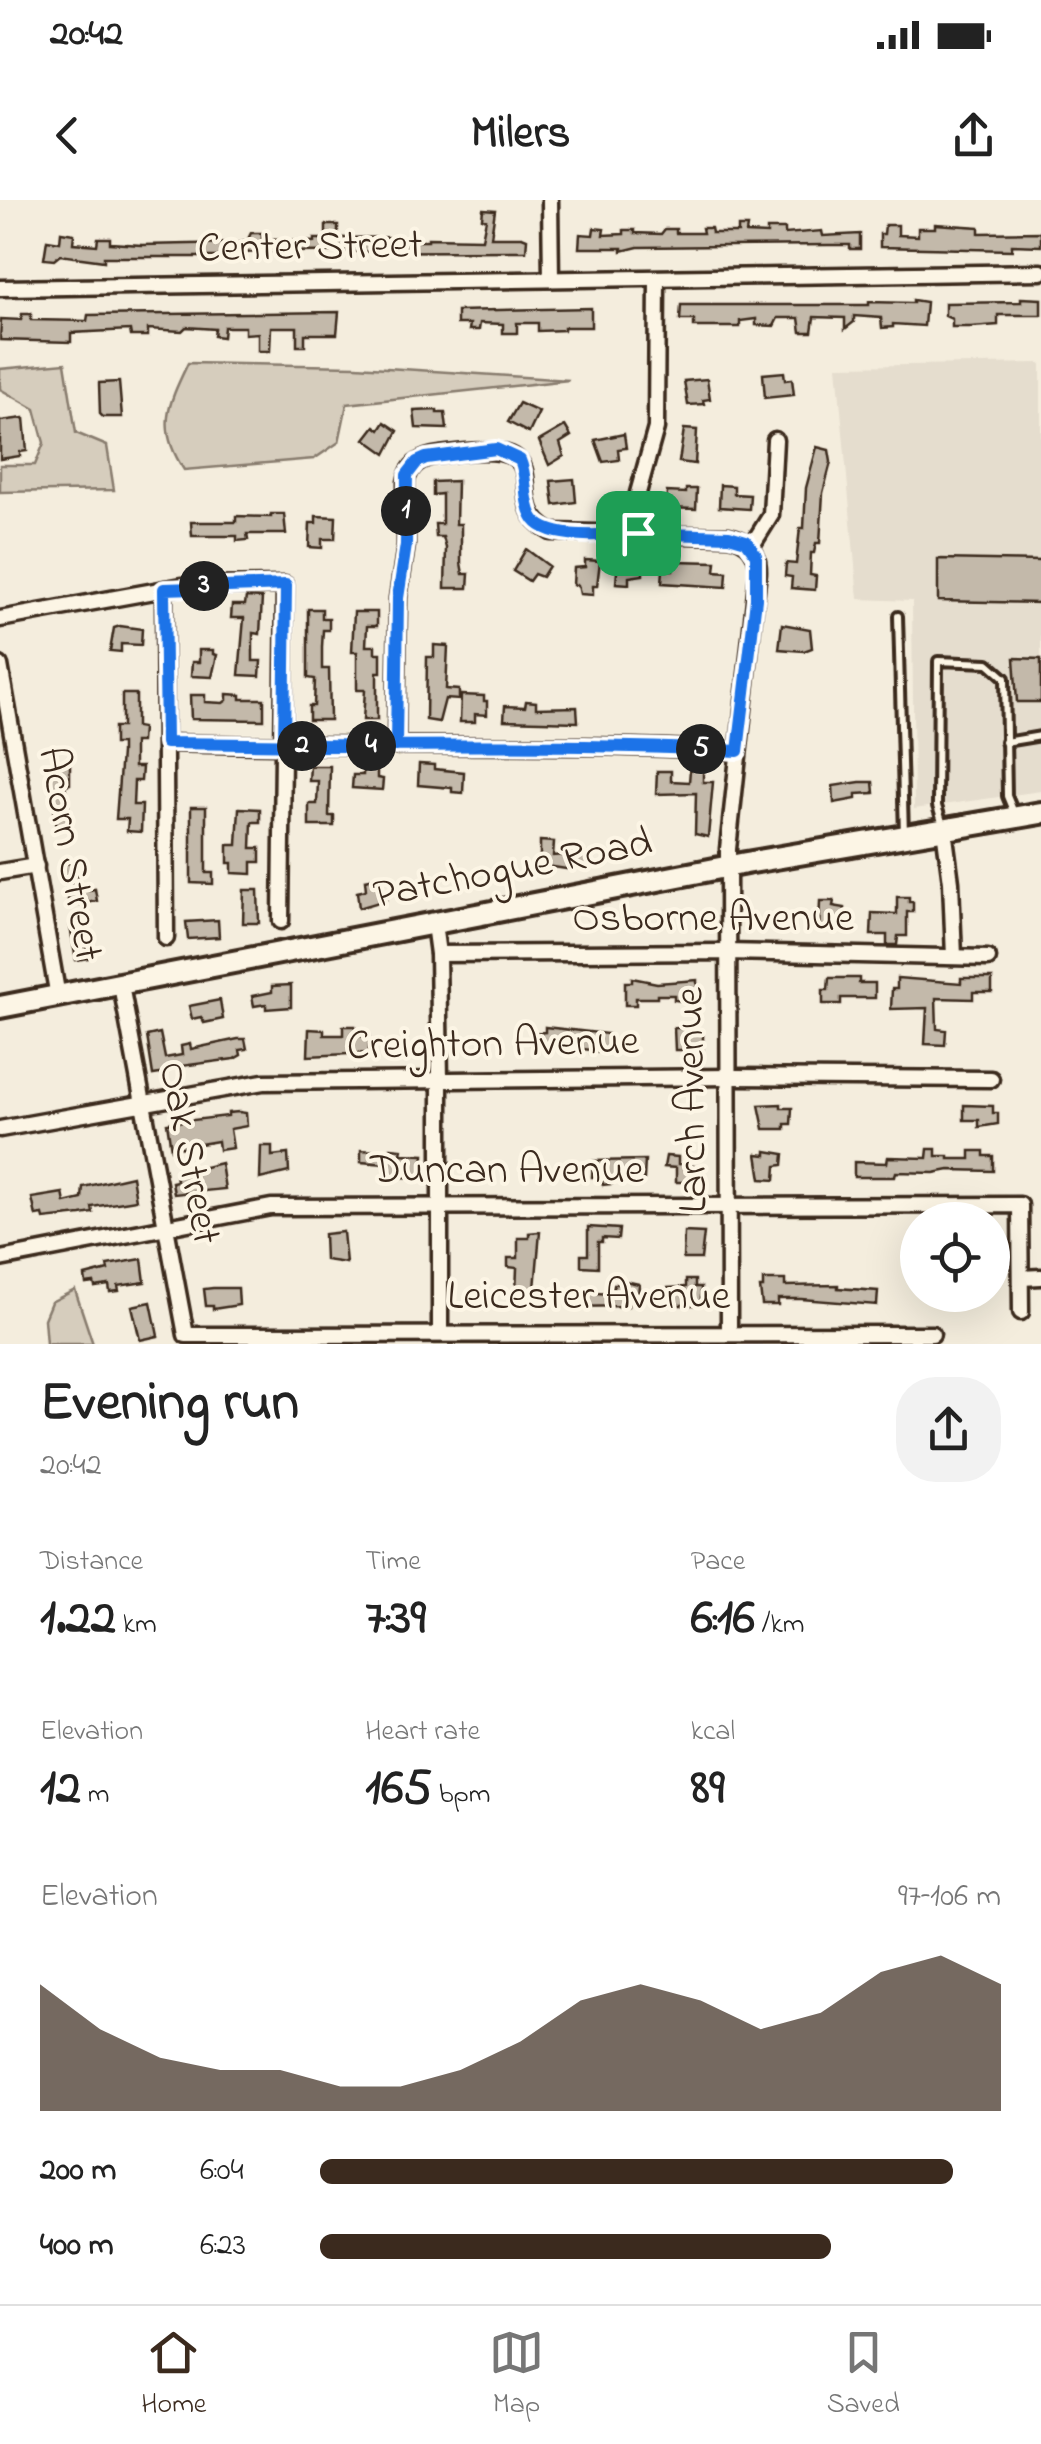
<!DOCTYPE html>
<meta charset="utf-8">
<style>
body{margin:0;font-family:"Indie Flower",sans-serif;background:#f2f2f2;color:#222;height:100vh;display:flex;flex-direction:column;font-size:38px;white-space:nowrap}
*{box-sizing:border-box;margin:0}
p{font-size:32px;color:#767676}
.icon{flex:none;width:55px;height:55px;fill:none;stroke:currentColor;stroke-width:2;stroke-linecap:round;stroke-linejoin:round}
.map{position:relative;height:1144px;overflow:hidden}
.side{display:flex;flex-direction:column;background:#fff;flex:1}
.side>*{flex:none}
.fabs{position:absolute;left:900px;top:1002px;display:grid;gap:20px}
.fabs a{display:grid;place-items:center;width:110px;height:110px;border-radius:50%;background:#fff;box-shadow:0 10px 40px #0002;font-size:50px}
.pin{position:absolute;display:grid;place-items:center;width:85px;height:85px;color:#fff;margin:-42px;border-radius:20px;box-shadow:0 5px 15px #0006}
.km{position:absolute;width:50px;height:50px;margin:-25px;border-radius:50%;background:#222;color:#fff;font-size:28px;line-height:50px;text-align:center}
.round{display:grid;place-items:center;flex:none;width:105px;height:105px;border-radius:40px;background:#f2f2f2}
.head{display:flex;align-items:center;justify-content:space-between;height:170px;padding:0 40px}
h1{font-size:55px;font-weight:700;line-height:75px}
.figures{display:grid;grid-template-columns:repeat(3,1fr);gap:15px;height:170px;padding:10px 40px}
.figures div{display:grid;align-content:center}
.figures b{font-size:50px;font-weight:700}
.figures small{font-size:28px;font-weight:400}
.figures p{font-size:28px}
.chart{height:280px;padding:20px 40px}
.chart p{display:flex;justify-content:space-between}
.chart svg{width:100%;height:180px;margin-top:10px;fill:#3b2a1e;opacity:.7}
ul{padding:0 40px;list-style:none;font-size:32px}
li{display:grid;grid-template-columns:160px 120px 1fr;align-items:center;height:75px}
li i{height:25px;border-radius:12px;background:#3b2a1e}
.status{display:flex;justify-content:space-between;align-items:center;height:70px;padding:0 50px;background:#fff;direction:ltr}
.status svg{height:28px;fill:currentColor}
header{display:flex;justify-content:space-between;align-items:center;height:130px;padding:0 40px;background:#fff;font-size:45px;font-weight:700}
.menu{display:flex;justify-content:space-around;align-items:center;height:140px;border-top:2px solid #e0e0e0;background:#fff;font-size:28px;color:#767676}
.menu a{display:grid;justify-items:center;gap:5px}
.menu .current{color:#3b2a1e}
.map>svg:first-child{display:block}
</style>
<div class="status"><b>20:42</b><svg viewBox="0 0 49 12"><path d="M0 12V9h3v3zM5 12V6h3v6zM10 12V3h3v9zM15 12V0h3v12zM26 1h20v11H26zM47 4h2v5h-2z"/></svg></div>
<header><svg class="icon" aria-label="back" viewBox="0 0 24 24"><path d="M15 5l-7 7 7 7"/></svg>Milers<svg class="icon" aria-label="share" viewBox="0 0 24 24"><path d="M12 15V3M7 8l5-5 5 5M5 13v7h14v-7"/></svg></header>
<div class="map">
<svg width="1041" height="1144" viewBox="0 0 1041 1144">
<rect width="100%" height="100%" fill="#f4eddd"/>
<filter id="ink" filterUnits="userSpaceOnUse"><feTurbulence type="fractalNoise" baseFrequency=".01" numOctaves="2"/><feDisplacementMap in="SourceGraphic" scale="20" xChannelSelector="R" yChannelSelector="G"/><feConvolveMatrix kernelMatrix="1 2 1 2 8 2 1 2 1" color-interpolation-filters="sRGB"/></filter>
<g filter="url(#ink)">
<path fill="#e5ddce" d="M1041,163V591L914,609L912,401L858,399L837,166Z"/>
<g fill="#d6cdbd" stroke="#887c6e" stroke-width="2.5">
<path d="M65,163L76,233L107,246L114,290L0,292V265H35L44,243L35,209L0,189V169Z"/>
<path d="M188,163L356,166L569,180L347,204L339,242L314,259L184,270C156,228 168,205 188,163Z"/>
<path d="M75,1090L93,1144H46L44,1119L51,1102Z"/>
</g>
<g fill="#c3b9aa" stroke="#3b2a1e" stroke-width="2.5">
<path d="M483,9L495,10L491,37H522L527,39L526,51L262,52L222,54V57H104V61L60,55L54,60L44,59L47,40L60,42L61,32L74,34L73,43L97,45L98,38H110V43L142,45L237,43L247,41L251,33H262V39L314,42V39H326V25H338V38L407,37V41H428V38L482,39L486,19L482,18Z"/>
<path d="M935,24L979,27V33L1041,32V46L1012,45V50L880,47V34H884L885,25H898V35L918,36V28H935Z"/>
<path d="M738,27H747L746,33L767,34V29H785V34L822,31L823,36L860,34V49H850V45H828L638,47L622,51V48H579L580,34L593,35L594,28L604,29L603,35L624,34V30H635V33L661,34L665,29H676V33H703L702,28H711L712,33H738Z"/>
<path d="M1021,98L1041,99V115H998V125L971,127H952V119L945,116V103L1021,102Z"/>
<path d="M913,100L926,102L924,126L893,124V127L882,128L881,118L854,116V122L845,129V118L814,117L812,132H801L799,118H778L774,126L756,125V119L740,121V127H694V120H680L681,105H869V102L913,103Z"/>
<path d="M591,108V127H564V130L538,131V123H517V133H503V124L480,123L479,130H469L470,124H457V111Z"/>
<path d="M339,112L337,134H305V146H297V127H271L270,151H258V133L245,134V127H224L223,137L214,136L215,129L186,127L182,131L148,129V136H131L130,130L71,133V142L0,140L1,119L21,120L22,114H31V120L87,121L88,115Z"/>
<path d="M784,172L785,180L792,179L794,195L765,198L763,174Z"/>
<path d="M707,179L710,199L703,200L704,204L688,205L684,181Z"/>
<path d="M119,182L122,217H103L100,214L99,183Z"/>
<path d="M519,203L539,212L529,233L508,222Z"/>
<path d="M437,210V213H445L447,229L416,228L414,211Z"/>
<path d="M24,218L27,251L20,252V256L0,259V221Z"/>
<path d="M385,222L398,231L386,254L365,239L375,226L380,230Z"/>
<path d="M565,226L571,236L560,243L564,256L549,265L539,241Z"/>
<path d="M684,229L697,230L695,264L679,262Z"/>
<path d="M624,234L626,248L618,249L619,260L603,262L595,240Z"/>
<path d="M817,247L829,250L831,262L823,293L820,343H816L814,353H811L810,375L816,376L815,390L791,388L792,377L785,376L786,363L796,364L800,328H804L806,288Z"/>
<path d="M574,279L576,302L554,305L551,281Z"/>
<path d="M457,281L456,324H461V363L463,374H469L468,388H445L446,348L443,337H436L435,324H442V294L433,295V282Z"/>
<path d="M720,285L734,286V294L750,295L749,309L719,307Z"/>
<path d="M686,289H697L696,309L666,308L667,292L686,293Z"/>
<path d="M271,314H284L286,334H247L248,340L237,341V336H192L191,322H236V316L271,317Z"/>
<path d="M316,316L336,317L335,339H322V348L309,347L310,323H316Z"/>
<path d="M526,349L549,366L542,377L534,374L529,381L513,371Z"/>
<path d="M938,359L1041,361V403L938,401Z"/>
<path d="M585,360L600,361L597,386H593V395L580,394L578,385H573L574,368L585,367Z"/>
<path d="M618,360H643V375L629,377V384L616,383Z"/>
<path d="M674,361L716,362L715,371L727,372L726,387L662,383L663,370H673Z"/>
<path d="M246,397L262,398L260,434L253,433V461H261L260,476L239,475L244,418H231L232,405H245Z"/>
<path d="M308,409H322V418H329V430H323L322,447V469H329L330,520H309V506H314L315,479L308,478Z"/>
<path d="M354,412H377V426H367L366,446H375V453H381V472H377V520H363L365,490H357V452H352Z"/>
<path d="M782,424L810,429L812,448L804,451L779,449Z"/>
<path d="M120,426L142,429L141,445L121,444V452L110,451L114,428Z"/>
<path d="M434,445L448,446L446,489L459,490V500L445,499L439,522L426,520L427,457H434Z"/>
<path d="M199,450H213V454L217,455L212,477L191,476L192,462H199Z"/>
<path d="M1014,458L1041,459V502H1017Z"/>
<path d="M122,494H136V527L142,528L141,542H134V567H142L141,581H134L133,605H142L141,632L127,631L128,619H116L121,553V544H114V527H122Z"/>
<path d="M227,494L241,495V499H264V520L191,519L190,495H205V502L223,503L227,500Z"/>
<path d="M461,495L484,496V501H487V515L475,514V522H460Z"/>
<path d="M526,501L536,502V508L577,507L578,522L504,520L505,506L525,507Z"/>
<path d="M70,561V584L65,585L72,626L57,629L48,565Z"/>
<path d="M419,564L434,565V569L464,572L463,593L452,592V588L418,585Z"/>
<path d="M310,566H330L329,616H334V626H309V604H317L318,581H309Z"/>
<path d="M363,567H377V578L383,579L382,590L352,588L353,575H363Z"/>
<path d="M690,570H703V582H713L708,637L695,634L696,593L656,594L657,571H671V581L689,582Z"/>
<path d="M860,582H873L874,593L856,594V599L834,603L833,586Z"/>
<path d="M191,607H206V673H213V684L191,683Z"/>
<path d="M239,608L260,609V622H252L251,648H260V662H252V674L232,673V663H228V645H237Z"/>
<path d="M540,641L554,642L553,656L591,653L592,667L566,669L540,665Z"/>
<path d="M76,662L81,691L95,689L97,701L69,706L63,664Z"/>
<path d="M380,677L386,700L359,708L357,692L366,690L365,680Z"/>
<path d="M244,690H258L259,723H243Z"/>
<path d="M897,697H909V702H913V712H907V736H898L897,745H887V735H871L872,713L897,714Z"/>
<path d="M820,701H834L833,706L845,708L844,724H828V728H819Z"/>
<path d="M218,720L219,737L188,739L186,722Z"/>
<path d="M82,724L83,728L88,727L91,746L86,747L88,758L76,760L70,726Z"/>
<path d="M632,778L657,783L697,780V801H683L674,800V795H657V798H636V805H625V782H632Z"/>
<path d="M829,778H859V783H875V798H841V804H823V790H828Z"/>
<path d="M897,778L961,783V778H992V792H973V799L936,798L937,829L946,830L945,845L925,844L927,808L891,809L892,789H897Z"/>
<path d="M291,785V807L266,809V804L254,806L252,796L272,792V786Z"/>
<path d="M220,800L223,819L204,823L201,817L192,819L189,806Z"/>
<path d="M343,826H355V836H369V853L308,856L309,829L324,830V835H343Z"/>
<path d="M545,827L608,834V850L591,853V850L576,848H535V843H530V833L545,832Z"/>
<path d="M674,828H684V833H703V850H675Z"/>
<path d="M160,833L165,858L182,855L181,846L190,844L191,849L238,839H245L247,849L240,850L241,855L234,859L166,868L167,873L153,875L147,836Z"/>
<path d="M781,904V908H792L791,924H785V929H764L759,905Z"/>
<path d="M964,905L993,906V913H998V924L979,927V920H964Z"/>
<path d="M239,912L246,913L247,926L230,929L233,948L219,950L218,941L171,949L167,923L228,916V913Z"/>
<path d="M261,946H272V956L288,954L289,972L260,979Z"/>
<path d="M391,948L402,949L401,954L424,955L422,979L390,976L391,971H385L386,964L361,962V950L391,952Z"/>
<path d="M928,949H936V956H949V959H970V951H984V956H993V971L949,970L934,973L896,972L895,977H854V962L887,963L888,957L927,958Z"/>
<path d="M766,951L784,954L783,965L776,966L775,980L761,979L757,954L766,955Z"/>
<path d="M666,956L678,957V964L701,967V982H676V968L664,967Z"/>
<path d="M645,960L644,979L612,978V984L603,985L601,977H592L593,961Z"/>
<path d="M221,963L225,989L174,994L172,982L177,981L176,974Z"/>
<path d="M132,976L136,1000L92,1007L93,1013L81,1015L44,1019L43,1015L36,1016L32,998L63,993L65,1003L82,999L83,987Z"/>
<path d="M588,1027L619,1029L618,1039L602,1038V1042H598V1067L581,1066V1055H588Z"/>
<path d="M343,1032L346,1063L325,1060L324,1034Z"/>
<path d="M540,1032L534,1100H522V1106H510L511,1091L516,1092L517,1068L508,1067V1058H518V1038H529V1033Z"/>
<path d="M684,1032L704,1033L701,1059H683Z"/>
<path d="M142,1059L145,1082L118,1086L119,1091L110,1092L109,1085L95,1087L94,1083L86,1084L85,1076L108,1070L107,1065Z"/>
<path d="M620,1080L639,1084L638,1097H628V1106L570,1107L571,1095L578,1096V1092L613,1094L614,1084H620Z"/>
<path d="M686,1080H695V1087H701V1105H668V1088L686,1087Z"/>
<path d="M763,1080H785V1086L838,1085V1088L878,1091L877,1105L801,1099H778V1105H762L760,1088H763Z"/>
<path d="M213,1088H238L239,1105L213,1109V1106H206L204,1089Z"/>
<path d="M151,1102L158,1136L140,1140L132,1106Z"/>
</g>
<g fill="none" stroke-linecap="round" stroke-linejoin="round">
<defs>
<g id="lane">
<path d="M898,416L904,635"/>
<path d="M1005,542L1041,536"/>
<path d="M944,628L937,606L938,461L988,463L1005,478L1007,596L1014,613"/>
</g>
<g id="street">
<path d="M550,0L551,79"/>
<path d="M0,88L1041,72"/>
<path d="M638,333V293L656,228L657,79"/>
<path d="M751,347L771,315L775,240"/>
<path d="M164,389L166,738"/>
<path d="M0,419L182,386L285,385L281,721"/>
<path d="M0,465L58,797"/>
<path d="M166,543C357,549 548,541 738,551"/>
<path d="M396,546L398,398L406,345V282C409,264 422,257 440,255C577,234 492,301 551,332L729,336C749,340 758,352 758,372L728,649L729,1132"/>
<path d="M944,629L951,682L954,757"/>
<path d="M0,672L36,666"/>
<path d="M434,724L438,754L440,880V1133"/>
<path d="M438,754L726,752L988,758"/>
<path d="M121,785L186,1135L932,1134"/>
<path d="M0,929L263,882L730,877L991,879"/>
<path d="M0,1059L271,1007L1020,1005L1021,1112"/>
<path d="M1021,1078L1041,1077"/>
</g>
<path id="primary" d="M0,807L746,663L1041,613"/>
</defs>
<use href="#lane" stroke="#3b2a1e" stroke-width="14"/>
<use href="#street" stroke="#3b2a1e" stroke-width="21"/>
<use href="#primary" stroke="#3b2a1e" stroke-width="28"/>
<use href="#lane" stroke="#fcf5e5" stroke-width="6"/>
<use href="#street" stroke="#fcf5e5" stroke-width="14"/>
<use href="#primary" stroke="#fcf5e5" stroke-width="20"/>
</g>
</g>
<g fill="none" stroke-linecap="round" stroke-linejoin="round" filter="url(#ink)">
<defs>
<path id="route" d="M638,333C612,334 545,343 532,316C523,299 528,278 520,260L496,249L426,258L417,262L407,275L406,345L398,398L396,546L166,543L164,389L286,385L284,546C436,546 587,543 738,551L756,399V355L746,341L729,336L638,333"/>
</defs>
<use href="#route" stroke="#fff" stroke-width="20"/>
<use href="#route" stroke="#1a73e8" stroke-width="12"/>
</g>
<g text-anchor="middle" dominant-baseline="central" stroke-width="8" stroke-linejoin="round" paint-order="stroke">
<g font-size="42" fill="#3b2a1e" stroke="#fcf5e5">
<text transform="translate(310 48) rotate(-1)">Center Street</text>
<text transform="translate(69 654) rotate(80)">Acorn Street</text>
<text transform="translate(513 670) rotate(-11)">Patchogue Road</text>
<text x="713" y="719">Osborne Avenue</text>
<text transform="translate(493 845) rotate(-1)">Creighton Avenue</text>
<text transform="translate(693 900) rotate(-91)">Larch Avenue</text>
<text transform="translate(188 953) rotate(79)">Oak Street</text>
<text x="507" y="971">Duncan Avenue</text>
<text x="589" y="1097">Leicester Avenue</text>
</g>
</g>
</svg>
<div class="fabs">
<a><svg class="icon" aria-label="locate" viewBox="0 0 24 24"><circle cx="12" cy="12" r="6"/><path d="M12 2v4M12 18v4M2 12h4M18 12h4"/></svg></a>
</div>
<div class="pin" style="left:638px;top:333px;background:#1e9e55"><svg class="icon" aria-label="arrive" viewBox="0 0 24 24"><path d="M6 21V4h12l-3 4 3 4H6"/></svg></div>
<b class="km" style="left:406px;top:311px">1</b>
<b class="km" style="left:302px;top:546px">2</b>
<b class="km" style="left:204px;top:386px">3</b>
<b class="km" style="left:371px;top:546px">4</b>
<b class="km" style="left:701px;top:549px">5</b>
</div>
<section class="side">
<div class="head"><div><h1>Evening run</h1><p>20:42</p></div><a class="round"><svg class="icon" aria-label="share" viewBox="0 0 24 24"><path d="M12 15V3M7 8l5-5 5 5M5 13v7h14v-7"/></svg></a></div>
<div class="figures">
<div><p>Distance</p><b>1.22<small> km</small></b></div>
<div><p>Time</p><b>7:39</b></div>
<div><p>Pace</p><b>6:16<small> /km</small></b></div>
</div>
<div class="figures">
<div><p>Elevation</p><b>12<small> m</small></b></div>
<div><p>Heart rate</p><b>165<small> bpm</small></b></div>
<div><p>kcal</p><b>89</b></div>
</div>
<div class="chart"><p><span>Elevation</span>97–106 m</p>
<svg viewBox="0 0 160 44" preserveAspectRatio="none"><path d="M0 44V13L10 24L20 31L30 34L40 34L50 38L60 38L70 34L80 27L90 17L100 13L110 17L120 24L130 20L140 10L150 6L160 13V44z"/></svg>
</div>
<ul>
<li><b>200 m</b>6:04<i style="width:93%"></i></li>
<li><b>400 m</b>6:23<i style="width:75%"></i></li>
</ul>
</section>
<nav class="menu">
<a class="current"><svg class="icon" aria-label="home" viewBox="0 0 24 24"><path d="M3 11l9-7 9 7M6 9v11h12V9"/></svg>Home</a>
<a><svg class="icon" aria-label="map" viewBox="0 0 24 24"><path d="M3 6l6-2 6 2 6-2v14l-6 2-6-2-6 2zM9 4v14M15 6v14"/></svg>Map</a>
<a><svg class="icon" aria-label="saved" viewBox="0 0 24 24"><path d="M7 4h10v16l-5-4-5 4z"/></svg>Saved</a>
</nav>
